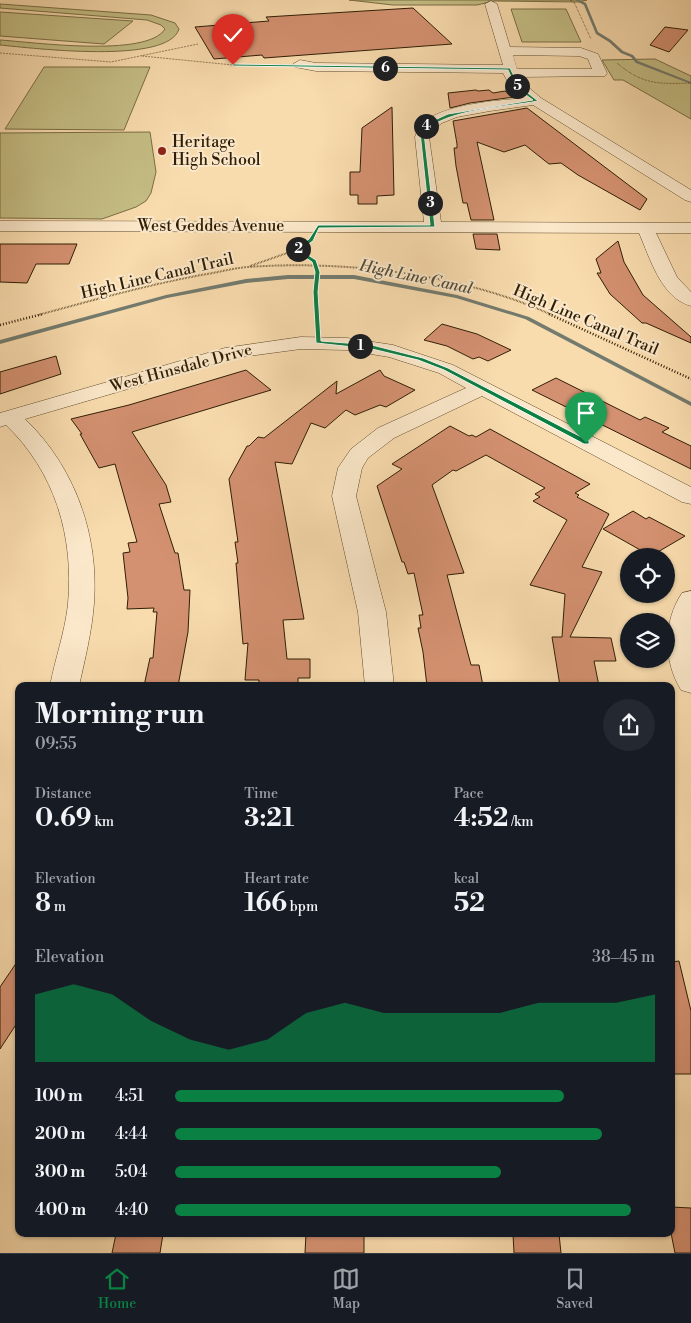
<!DOCTYPE html>
<meta charset="utf-8">
<style>
body{margin:0;font-family:"Libre Bodoni",serif;background:#242831;color:#f1f3f6;height:100vh;display:flex;flex-direction:column;font-size:19px;white-space:nowrap}
*{box-sizing:border-box;margin:0}
p{font-size:16px;color:#9ea1a6}
.icon{flex:none;width:28px;height:28px;fill:none;stroke:currentColor;stroke-width:2;stroke-linecap:round;stroke-linejoin:round}
.map{position:relative;flex:1;overflow:hidden}
.panel{position:absolute;left:15px;top:682px;width:660px;height:555px;display:flex;flex-direction:column;background:#171b24;border-radius:10px;box-shadow:0 1px 4px #0004}
.panel>*{flex:none}
.buttons{position:absolute;left:620px;top:548px;display:grid;gap:10px}
.buttons a{display:grid;place-items:center;width:55px;height:55px;border-radius:50%;background:#171b24;box-shadow:0 1px 4px #0004;font-size:25px}
.pin{position:absolute;display:grid;place-items:center;width:42px;height:42px;color:#fff;margin:-51px -21px;border-radius:50% 50% 50% 0;rotate:-45deg;box-shadow:0 0 5px #0007}
.pin .icon{rotate:45deg}
.km{position:absolute;width:25px;height:25px;margin:-12px;border-radius:50%;background:#222;color:#fff;font-size:14px;line-height:25px;text-align:center}
.round{display:grid;place-items:center;flex:none;width:52px;height:52px;border-radius:26px;background:#242831}
.overview{display:flex;align-items:center;justify-content:space-between;height:85px;padding:0 20px}
h1{font-size:28px;font-weight:700;line-height:38px}
.figures{display:grid;grid-template-columns:repeat(3,1fr);gap:8px;height:85px;padding:5px 20px}
.figures div{display:grid;align-content:center}
.figures b{font-size:25px;font-weight:700}
.figures small{font-size:14px;font-weight:400}
.figures p{font-size:14px}
.chart{height:140px;padding:10px 20px}
.chart p{display:flex;justify-content:space-between}
.chart svg{width:100%;height:90px;margin-top:5px;fill:#0b8043;opacity:.7}
ul{padding:0 20px;list-style:none;font-size:16px}
li{display:grid;grid-template-columns:80px 60px 1fr;align-items:center;height:38px}
li i{height:12px;border-radius:6px;background:#0b8043}
.tabs{display:flex;justify-content:space-around;align-items:center;height:70px;border-top:1px solid #363941;background:#171b24;font-size:14px;color:#9ea1a6}
.tabs a{display:grid;justify-items:center;gap:2px}
.tabs .selected{color:#0b8043}
.map>svg:first-child{display:block}
</style>
<div class="map">
<svg width="691" height="1253" viewBox="0 0 691 1253">
<rect width="100%" height="100%" fill="#f9dcae"/>
<filter id="stains"><feTurbulence type="fractalNoise" baseFrequency=".004" numOctaves="4"/><feColorMatrix values="0 0 0 0 .2 0 0 0 0 .09 0 0 0 0 .02 0 0 0 .5 -.17"/></filter>
<radialGradient id="worn" r=".72"><stop offset=".6" stop-color="#630" stop-opacity="0"/><stop offset="1" stop-color="#630" stop-opacity=".3"/></radialGradient>
<g fill="#c5be85" stroke="#7a6e45">
<path d="M349,0H587L580,2L494,1L477,5H393Z"/>
<path d="M0,4L151,15L175,23L179,29C168,65 32,48 0,45V40C32,42 147,58 165,29L161,25L147,20L0,8Z"/>
<path d="M511,9H566L581,42H522Z"/>
<path d="M0,12L133,21L104,44L0,36Z"/>
<path d="M655,59L691,76V119L623,80H614L602,60Z"/>
<path d="M44,67H150L124,130L5,129Z"/>
<path d="M150,132L156,172L151,193L146,201L136,207L102,219L0,218V133Z"/>
</g>
<g fill="none" stroke-linecap="round" stroke-linejoin="round">
<g fill="#737b6f" fill-rule="evenodd">
<path d="M575,0H579L586,3L598,32L611,40L623,51L633,55L638,61L691,82V84L636,63L631,57L621,53L609,42L596,34L584,5Z"/>
<path d="M288,275H354L457,295L529,317L691,402V406L525,319L456,298L354,279H288L246,283L167,298L0,344V340L166,295L246,279Z"/>
</g>
</g>
<g fill="#d49171" stroke="#2f1e05">
<path d="M413,8L452,44L264,58L262,55L214,59L195,27L269,21L266,17Z"/>
<path d="M665,27L688,30L669,52L650,45Z"/>
<path d="M476,90L478,91L489,90L493,93L505,91L514,97L470,103L450,108L448,93Z"/>
<path d="M392,107L394,195L377,196V204H358V195H350V172H360L362,128Z"/>
<path d="M527,108L647,199L640,210L578,175L561,163L549,164L525,145L504,152L477,142L494,220H471L467,203H463L456,166L454,148H457V144L453,121Z"/>
<path d="M473,234H497L500,250L476,249Z"/>
<path d="M618,241L624,262L643,295L691,337V343L646,323H642L610,294L597,273H601L596,259Z"/>
<path d="M0,244H77L69,264H36L27,283L0,282Z"/>
<path d="M442,324L477,334L511,350L488,361L479,357L473,359L447,346L424,340Z"/>
<path d="M56,356L61,374L0,394V372Z"/>
<path d="M246,370L271,390L132,432L166,485L171,502L159,504L175,553H178L184,590H190L188,632L178,686H144L150,658H153L157,612H153L154,608L127,609L128,598L123,553L130,552L128,543L137,542L115,464L99,468L80,434H82L71,419L129,405Z"/>
<path d="M380,370L384,376L415,390L386,407L380,405L355,415L346,410L325,428L311,423L292,464L275,462L304,619L283,620L287,659H310V678H298V684H293V686H259V680H245L248,643L243,644L236,563H238L235,542H238L229,479L247,446H249L258,437L264,438L337,381L336,394Z"/>
<path d="M556,378L640,420L645,417L669,428L662,432L691,446V469L532,390Z"/>
<path d="M450,426L469,436L472,435L476,437L490,429L590,484L575,493L579,495L577,497L609,514L582,567L602,572L570,637L611,638L616,661H594L599,686H560L552,637H562L565,594L530,585L567,520L533,501L540,497L535,494L545,488L486,455L456,471L453,470L432,485L464,573L447,575L471,665H479L483,686H427L423,652L418,628H421L419,615H423L414,573L408,574L404,562H402L377,486L402,469L392,464Z"/>
<path d="M633,511L646,519L649,517L685,536L651,556L603,529Z"/>
<path d="M19,959V1020L0,1049V987Z"/>
<path d="M679,961L691,1011V1074H671V962Z"/>
<path d="M671,1207L691,1208V1253H675L671,1233Z"/>
<path d="M116,1234H163L160,1253H112Z"/>
<path d="M306,1234H364V1253H305Z"/>
<path d="M513,1234H559L561,1253H514Z"/>
</g>
<g fill="none" stroke-linecap="round" stroke-linejoin="round">
<defs>
<g id="minor">
<path d="M491,1L497,4L510,47L581,48L598,54L607,73L605,76L520,77L521,81L541,98L691,190V202L685,200L533,105L490,111L457,117L442,123L432,130L429,137L441,222L691,223V233H656L677,277L691,292V306C661,298 650,258 639,233L0,231V221L424,222L415,137C417,132 418,127 422,123C445,104 495,101 524,98L510,86L503,73L316,71L295,67L293,64L300,60L316,63L503,65L485,4ZM513,55L579,56L588,59L592,69H517Z"/>
<path d="M301,337L347,338L393,345L453,365L691,487V504L682,502L482,396L394,438L368,458L362,468L356,496L386,612L394,686H365L358,612L332,496L338,468L351,449L378,428L466,388L439,373L389,357L347,350L301,349L234,358L25,419C75,467 99,535 94,603C92,631 85,659 79,686H50C55,659 65,632 68,604C74,536 55,472 6,425L0,427V413L225,348Z"/>
<path d="M691,591V693L681,690C663,661 663,621 682,593Z"/>
</g>
</defs>
<use href="#minor" stroke="#624e2f" stroke-width="1"/>
<g stroke="#2f1e05" stroke-width="1" stroke-dasharray="0.5 1" stroke-linecap="butt">
<path d="M570,0L574,2L591,39"/>
<path d="M0,53L111,62L198,44"/>
<path d="M142,56L233,65H283"/>
<path d="M617,63C643,85 659,84 691,83"/>
</g>
<g stroke="#2f1e05" stroke-width="2" stroke-dasharray="0.5 1" stroke-linecap="butt">
<path d="M296,250L314,261C319,278 315,297 316,315"/>
<path d="M250,266L296,250L304,245"/>
<path d="M38,315C94,300 150,284 207,274C220,272 234,268 248,267C345,260 463,274 552,315"/>
</g>
<g stroke="#2f1e05" stroke-width="2.5" stroke-dasharray="1 2" stroke-linecap="butt">
<path d="M316,314L317,327"/>
<path d="M549,314L691,379"/>
<path d="M0,325L43,314"/>
</g>
<use href="#minor" fill="#fbe8ca" fill-rule="evenodd"/>
</g>
<path fill="#0b8043" stroke="#fff" d="M232,64L510,68L519,86L538,101C508,107 443,109 424,133L435,227L319,228L313,241L300,250L316,260L320,272L318,292L321,341L372,345L423,358L448,368L589,441V444H584L444,370L418,360L372,349L316,343L313,292L315,272L312,262L294,250L309,239L318,225H430L420,132L428,123L448,114L533,100L516,88L508,70L233,66Z"/>
<circle fill="#8f2418" stroke="#fbe8ca" stroke-width="2" cx="162" cy="151" r="5"/>
<g text-anchor="middle" dominant-baseline="central" stroke-width="4" stroke-linejoin="round" paint-order="stroke">
<g font-size="16" fill="#2f1e05" stroke="#fbe8ca" text-anchor="start">
<text x="172" y="142">Heritage<tspan x="172" dy="18">High School</tspan></text>
</g>
<g font-size="16" fill="#2f1e05" stroke="#fbe8ca">
<text x="211" y="226">West Geddes Avenue</text>
<text transform="translate(157 276) rotate(-13)">High Line Canal Trail</text>
<text transform="translate(586 320) rotate(23)">High Line Canal Trail</text>
<text transform="translate(181 368) rotate(-15)">West Hinsdale Drive</text>
</g>
<g font-size="16" font-style="italic" fill="#514c3a" stroke="#fbe8ca">
<text transform="translate(416 277) rotate(12)">High Line Canal</text>
</g>
</g>
<rect width="100%" height="100%" filter="url(#stains)"/>
<rect width="100%" height="100%" fill="url(#worn)"/>
</svg>
<div class="buttons">
<a><svg class="icon" aria-label="locate" viewBox="0 0 24 24"><circle cx="12" cy="12" r="6"/><path d="M12 2v4M12 18v4M2 12h4M18 12h4"/></svg></a>
<a><svg class="icon" aria-label="layers" viewBox="0 0 24 24"><path d="M12 4l9 5-9 5-9-5zM3 14l9 5 9-5"/></svg></a>
</div>
<div class="pin" style="left:586px;top:443px;background:#1e9e55"><svg class="icon" aria-label="arrive" viewBox="0 0 24 24"><path d="M6 21V4h12l-3 4 3 4H6"/></svg></div>
<div class="pin" style="left:233px;top:65px;background:#d93025"><svg class="icon" aria-label="check" viewBox="0 0 24 24"><path d="M5 12l5 5 9-10"/></svg></div>
<b class="km" style="left:360px;top:346px">1</b>
<b class="km" style="left:298px;top:249px">2</b>
<b class="km" style="left:430px;top:203px">3</b>
<b class="km" style="left:426px;top:126px">4</b>
<b class="km" style="left:517px;top:86px">5</b>
<b class="km" style="left:385px;top:68px">6</b>
<section class="panel">
<div class="overview"><div><h1>Morning run</h1><p>09:55</p></div><a class="round"><svg class="icon" aria-label="share" viewBox="0 0 24 24"><path d="M12 15V3M7 8l5-5 5 5M5 13v7h14v-7"/></svg></a></div>
<div class="figures">
<div><p>Distance</p><b>0.69<small> km</small></b></div>
<div><p>Time</p><b>3:21</b></div>
<div><p>Pace</p><b>4:52<small> /km</small></b></div>
</div>
<div class="figures">
<div><p>Elevation</p><b>8<small> m</small></b></div>
<div><p>Heart rate</p><b>166<small> bpm</small></b></div>
<div><p>kcal</p><b>52</b></div>
</div>
<div class="chart"><p><span>Elevation</span>38–45 m</p>
<svg viewBox="0 0 160 44" preserveAspectRatio="none"><path d="M0 44V11L10 6L20 11L30 24L40 33L50 38L60 33L70 20L80 15L90 20L100 20L110 20L120 20L130 15L140 15L150 15L160 11V44z"/></svg>
</div>
<ul>
<li><b>100 m</b>4:51<i style="width:81%"></i></li>
<li><b>200 m</b>4:44<i style="width:89%"></i></li>
<li><b>300 m</b>5:04<i style="width:68%"></i></li>
<li><b>400 m</b>4:40<i style="width:95%"></i></li>
</ul>
</section>
</div>
<nav class="tabs">
<a class="selected"><svg class="icon" aria-label="home" viewBox="0 0 24 24"><path d="M3 11l9-7 9 7M6 9v11h12V9"/></svg>Home</a>
<a><svg class="icon" aria-label="map" viewBox="0 0 24 24"><path d="M3 6l6-2 6 2 6-2v14l-6 2-6-2-6 2zM9 4v14M15 6v14"/></svg>Map</a>
<a><svg class="icon" aria-label="saved" viewBox="0 0 24 24"><path d="M7 4h10v16l-5-4-5 4z"/></svg>Saved</a>
</nav>
